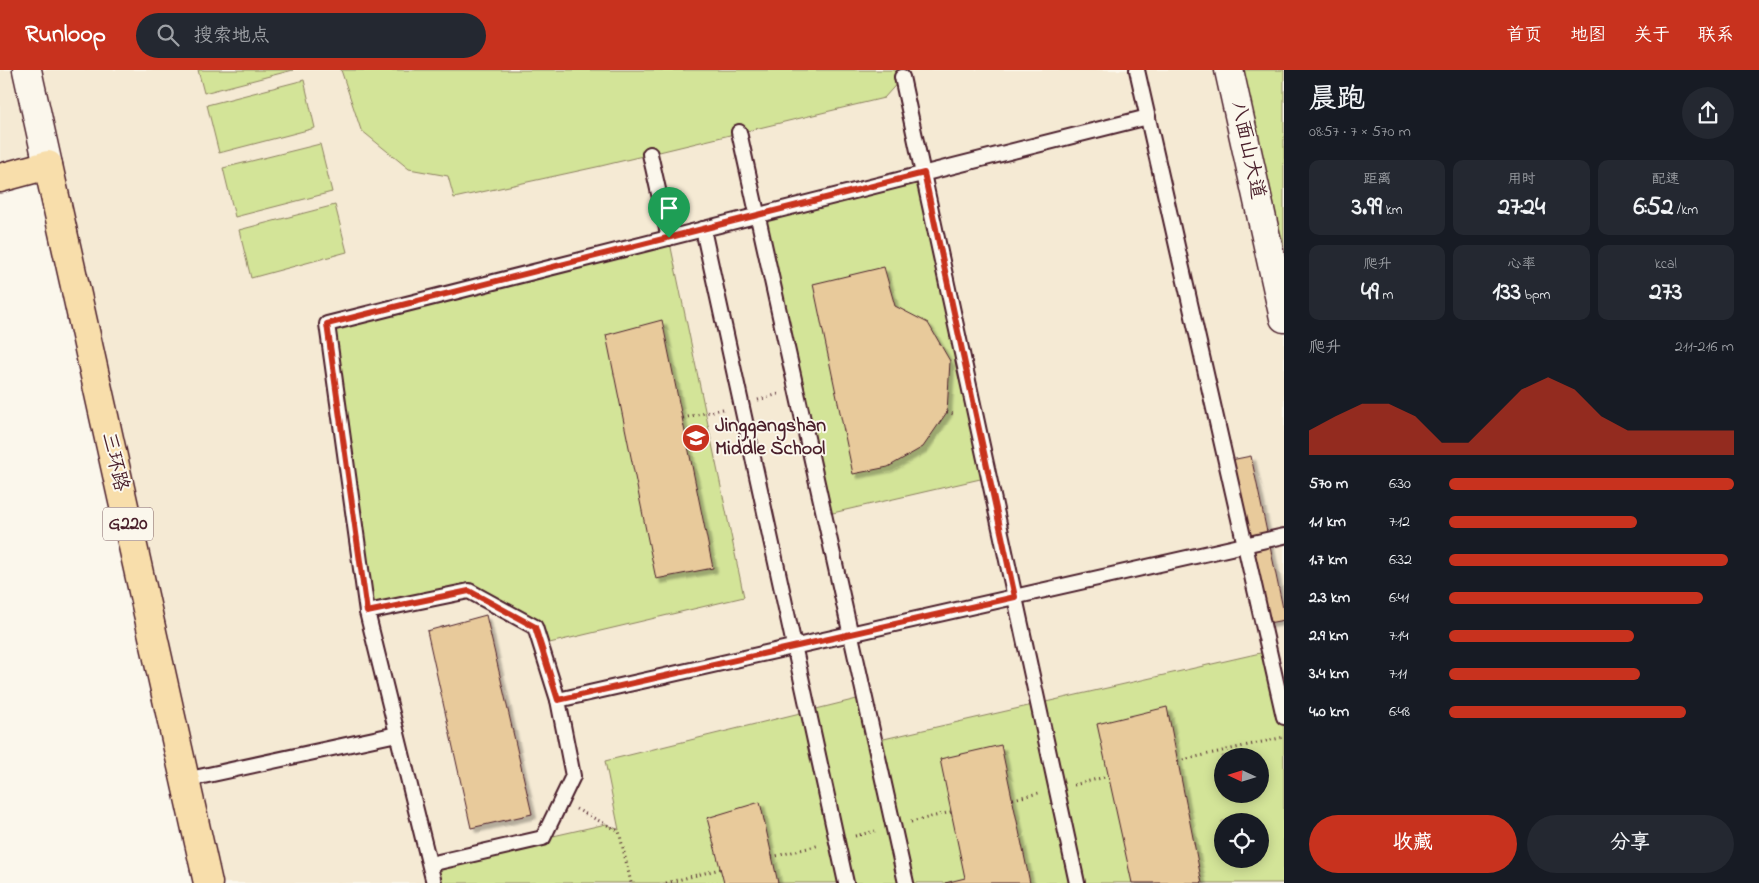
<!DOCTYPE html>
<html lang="zh">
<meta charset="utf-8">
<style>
body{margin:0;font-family:"Indie Flower","LXGW WenKai TC",sans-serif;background:#242831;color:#f1f3f6;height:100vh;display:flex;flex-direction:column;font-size:19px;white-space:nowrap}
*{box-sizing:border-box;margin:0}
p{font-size:16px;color:#9ea1a6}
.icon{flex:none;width:28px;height:28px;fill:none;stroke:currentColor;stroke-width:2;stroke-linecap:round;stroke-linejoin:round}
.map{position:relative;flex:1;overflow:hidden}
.panel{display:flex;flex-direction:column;background:#171b24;width:475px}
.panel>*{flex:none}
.needle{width:32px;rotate:274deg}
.controls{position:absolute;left:1214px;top:678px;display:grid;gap:10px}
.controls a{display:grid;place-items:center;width:55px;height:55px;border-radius:50%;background:#171b24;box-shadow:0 2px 12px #0003;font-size:25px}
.pin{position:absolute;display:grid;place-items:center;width:42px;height:42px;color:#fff;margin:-51px -21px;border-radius:50% 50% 50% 0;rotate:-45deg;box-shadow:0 0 5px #0007}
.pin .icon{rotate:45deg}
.round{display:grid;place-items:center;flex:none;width:52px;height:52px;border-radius:26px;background:#242831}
.head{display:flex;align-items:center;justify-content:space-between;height:85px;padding:0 25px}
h1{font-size:28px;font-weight:700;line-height:38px}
.metrics{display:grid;grid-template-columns:repeat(3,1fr);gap:8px;height:85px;padding:5px 25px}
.metrics div{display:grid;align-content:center;border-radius:10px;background:#242831;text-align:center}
.metrics b{font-size:25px;font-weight:700}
.metrics small{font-size:14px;font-weight:400}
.metrics p{font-size:14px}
.chart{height:140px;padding:10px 25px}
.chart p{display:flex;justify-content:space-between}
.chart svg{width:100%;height:90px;margin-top:5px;fill:#c8321e;opacity:.7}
.primary-button{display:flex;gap:10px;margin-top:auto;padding:10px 25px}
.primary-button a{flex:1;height:58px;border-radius:30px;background:#c8321e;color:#fff;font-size:20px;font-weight:700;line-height:58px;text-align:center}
.primary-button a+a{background:#242831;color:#f1f3f6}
ul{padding:0 25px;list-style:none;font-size:16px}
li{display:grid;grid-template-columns:80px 60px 1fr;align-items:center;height:38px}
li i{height:12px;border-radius:6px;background:#c8321e}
header{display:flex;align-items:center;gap:30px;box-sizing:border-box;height:70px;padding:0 25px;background:#c8321e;color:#fff}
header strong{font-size:24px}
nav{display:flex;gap:28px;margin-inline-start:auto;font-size:18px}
.search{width:350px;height:45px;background:#242831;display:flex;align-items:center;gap:12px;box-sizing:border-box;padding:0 18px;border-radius:28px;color:#9ea1a6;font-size:19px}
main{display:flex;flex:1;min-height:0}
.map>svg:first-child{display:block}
</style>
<header>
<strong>Runloop</strong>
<div class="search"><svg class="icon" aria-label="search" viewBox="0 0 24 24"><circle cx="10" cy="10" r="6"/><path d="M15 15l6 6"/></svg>搜索地点</div>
<nav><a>首页</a><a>地图</a><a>关于</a><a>联系</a></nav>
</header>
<main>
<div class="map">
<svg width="1284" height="813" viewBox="0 0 1284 813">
<defs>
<filter id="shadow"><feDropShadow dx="4.5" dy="4.5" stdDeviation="1" flood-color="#0004"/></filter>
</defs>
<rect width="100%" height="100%" fill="#fbf7ec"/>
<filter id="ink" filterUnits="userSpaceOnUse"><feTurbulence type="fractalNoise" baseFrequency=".02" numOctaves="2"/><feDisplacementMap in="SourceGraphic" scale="10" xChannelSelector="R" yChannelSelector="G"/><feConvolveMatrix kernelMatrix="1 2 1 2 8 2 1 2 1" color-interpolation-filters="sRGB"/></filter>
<g filter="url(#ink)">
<path fill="#f5ead4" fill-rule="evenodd" d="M0,0H1244L1284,171V813H208L48,96L0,108ZM1222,686H1260V724H1222ZM1222,751H1260V789H1222Z"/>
<g fill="#d3e498" stroke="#8e8262" fill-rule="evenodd">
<path d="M198,0H293L204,23Z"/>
<path d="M341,0H909L884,28L601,96L454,128L448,106L409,99L361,60Z"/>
<path d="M1229,0H1284V248Z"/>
<path d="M304,10L315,58L219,83L207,35Z"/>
<path d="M320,74L332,122L235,147L223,98Z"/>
<path d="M923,103L989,407L824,445L757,146Z"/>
<path d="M335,135L347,182L251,208L239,160Z"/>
<path d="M669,168L744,527L541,575L535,557L469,521L367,542L327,254Z"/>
<path d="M1269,581L1284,647V813H434L430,794L606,754L619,760L605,691L865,627L875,671ZM1222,686H1260V724H1222ZM1222,751H1260V789H1222Z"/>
</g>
<g fill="#e8ca9b" stroke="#4a1f2b" filter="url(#shadow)">
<path d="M884,197L895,236L928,253L950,291L947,342L923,377L888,397L853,404L813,214Z"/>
<path d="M662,250L713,498L656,509L606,265Z"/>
<path d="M1251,386L1284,543V550L1263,554L1226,391Z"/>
<path d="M486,545L532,744L471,758L427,561Z"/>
<path d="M1167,637L1202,813H1132L1097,654Z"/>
<path d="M1001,675L1030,813H945L965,808L940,689Z"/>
<path d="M760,732L778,813H724L707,748Z"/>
</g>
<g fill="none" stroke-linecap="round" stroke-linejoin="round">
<defs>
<g id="service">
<path d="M1137,0L1284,647"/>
<path d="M902,7L1077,813"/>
<path d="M739,62L906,813"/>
<path d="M650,84L669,168"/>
<path d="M703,159L846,813"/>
<path d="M367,542L469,521L535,557L558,630"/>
<path d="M185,710L397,664"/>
<path d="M430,794L543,768L573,706L558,630L1284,466"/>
<path d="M434,813L367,542L327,254L1148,47"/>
</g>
<path id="tertiary" d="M27,0L48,95"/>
<path id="secondary" d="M1229,0L1284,248"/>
<path id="trunk" d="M0,108L48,95L208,813"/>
</defs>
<use href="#service" stroke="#4a1f2b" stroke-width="18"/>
<use href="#tertiary" stroke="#4a1f2b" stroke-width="31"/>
<use href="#secondary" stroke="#4a1f2b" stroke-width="31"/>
<use href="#trunk" stroke="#4a1f2b" stroke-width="31"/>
<g stroke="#4a1f2b" stroke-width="3" stroke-dasharray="1 4" stroke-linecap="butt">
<path d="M758,330L779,324"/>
<path d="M947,342L956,345"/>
<path d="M683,348L723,339"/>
<path d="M1178,691L1284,667"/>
<path d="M1074,715L1109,706"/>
<path d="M1013,729L1039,723"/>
<path d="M576,739L619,761L631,813"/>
<path d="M911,752L951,742"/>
<path d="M855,766L875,761"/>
<path d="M772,787L820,775"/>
<path d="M666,813L720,799"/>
</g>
<use href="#service" stroke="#fbf7ec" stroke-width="14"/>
<use href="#tertiary" stroke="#fbf7ec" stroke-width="28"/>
<use href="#secondary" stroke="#fbf7ec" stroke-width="28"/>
<use href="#trunk" stroke="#f8deab" stroke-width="28"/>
</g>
</g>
<g fill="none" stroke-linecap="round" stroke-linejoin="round" filter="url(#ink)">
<defs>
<path id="route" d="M924,103L1015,527L558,630L535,557L469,521L367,542L327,254Z"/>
</defs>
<use href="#route" stroke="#fff" stroke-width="10"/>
<use href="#route" stroke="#c8321e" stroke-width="6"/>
</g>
<defs>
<symbol id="school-disc" viewBox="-11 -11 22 22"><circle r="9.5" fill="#c8321e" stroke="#fbf7ec"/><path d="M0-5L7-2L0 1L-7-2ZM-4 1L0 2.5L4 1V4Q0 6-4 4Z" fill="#fff"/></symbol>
</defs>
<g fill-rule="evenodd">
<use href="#school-disc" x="680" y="352" width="32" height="32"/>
</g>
<g text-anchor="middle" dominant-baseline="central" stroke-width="4" stroke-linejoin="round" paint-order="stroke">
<rect fill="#fbf7ec" stroke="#7f6065" stroke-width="1" x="103" y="437.5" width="50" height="33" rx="4"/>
<g font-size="19" font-weight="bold" fill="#4a1f2b">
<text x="128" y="454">G220</text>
</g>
<g font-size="20" fill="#4a1f2b" stroke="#fbf7ec">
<text transform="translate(1247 80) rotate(78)">八面山大道</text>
<text transform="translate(114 392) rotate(77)">三环路</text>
</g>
<g font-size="20" font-weight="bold" fill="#4a1f2b" stroke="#fbf7ec" text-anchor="start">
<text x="715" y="356">Jinggangshan<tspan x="715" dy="23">Middle School</tspan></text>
</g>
</g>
</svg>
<div class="controls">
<a><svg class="needle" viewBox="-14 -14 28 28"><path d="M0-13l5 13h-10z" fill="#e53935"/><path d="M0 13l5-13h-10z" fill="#9ea1a6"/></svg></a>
<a><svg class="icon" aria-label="locate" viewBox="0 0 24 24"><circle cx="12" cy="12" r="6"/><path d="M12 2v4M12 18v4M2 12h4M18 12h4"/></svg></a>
</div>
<div class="pin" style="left:669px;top:168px;background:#1e9e55"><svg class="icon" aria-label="arrive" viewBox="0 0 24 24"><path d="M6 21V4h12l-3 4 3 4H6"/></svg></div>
</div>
<section class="panel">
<div class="head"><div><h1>晨跑</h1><p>08:57 · 7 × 570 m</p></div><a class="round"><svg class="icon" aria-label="share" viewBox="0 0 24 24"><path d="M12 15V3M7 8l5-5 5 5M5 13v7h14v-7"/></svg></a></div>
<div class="metrics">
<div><p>距离</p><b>3.99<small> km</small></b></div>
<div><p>用时</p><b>27:24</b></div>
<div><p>配速</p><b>6:52<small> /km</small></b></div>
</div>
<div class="metrics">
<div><p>爬升</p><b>49<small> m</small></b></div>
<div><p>心率</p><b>133<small> bpm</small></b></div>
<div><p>kcal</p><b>273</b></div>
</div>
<div class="chart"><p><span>爬升</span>211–216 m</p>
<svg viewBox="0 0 160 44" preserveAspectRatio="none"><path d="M0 44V32L10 25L20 19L30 19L40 25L50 38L60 38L70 25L80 12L90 6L100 12L110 25L120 32L130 32L140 32L150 32L160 32V44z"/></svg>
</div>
<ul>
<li><b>570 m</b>6:30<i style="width:100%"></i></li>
<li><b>1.1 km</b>7:12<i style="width:66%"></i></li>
<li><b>1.7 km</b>6:32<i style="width:98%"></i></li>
<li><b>2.3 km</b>6:41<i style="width:89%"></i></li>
<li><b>2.9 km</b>7:14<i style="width:65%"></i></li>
<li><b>3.4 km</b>7:11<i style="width:67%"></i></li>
<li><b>4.0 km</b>6:48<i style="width:83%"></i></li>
</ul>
<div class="primary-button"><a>收藏</a><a>分享</a></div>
</section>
</main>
